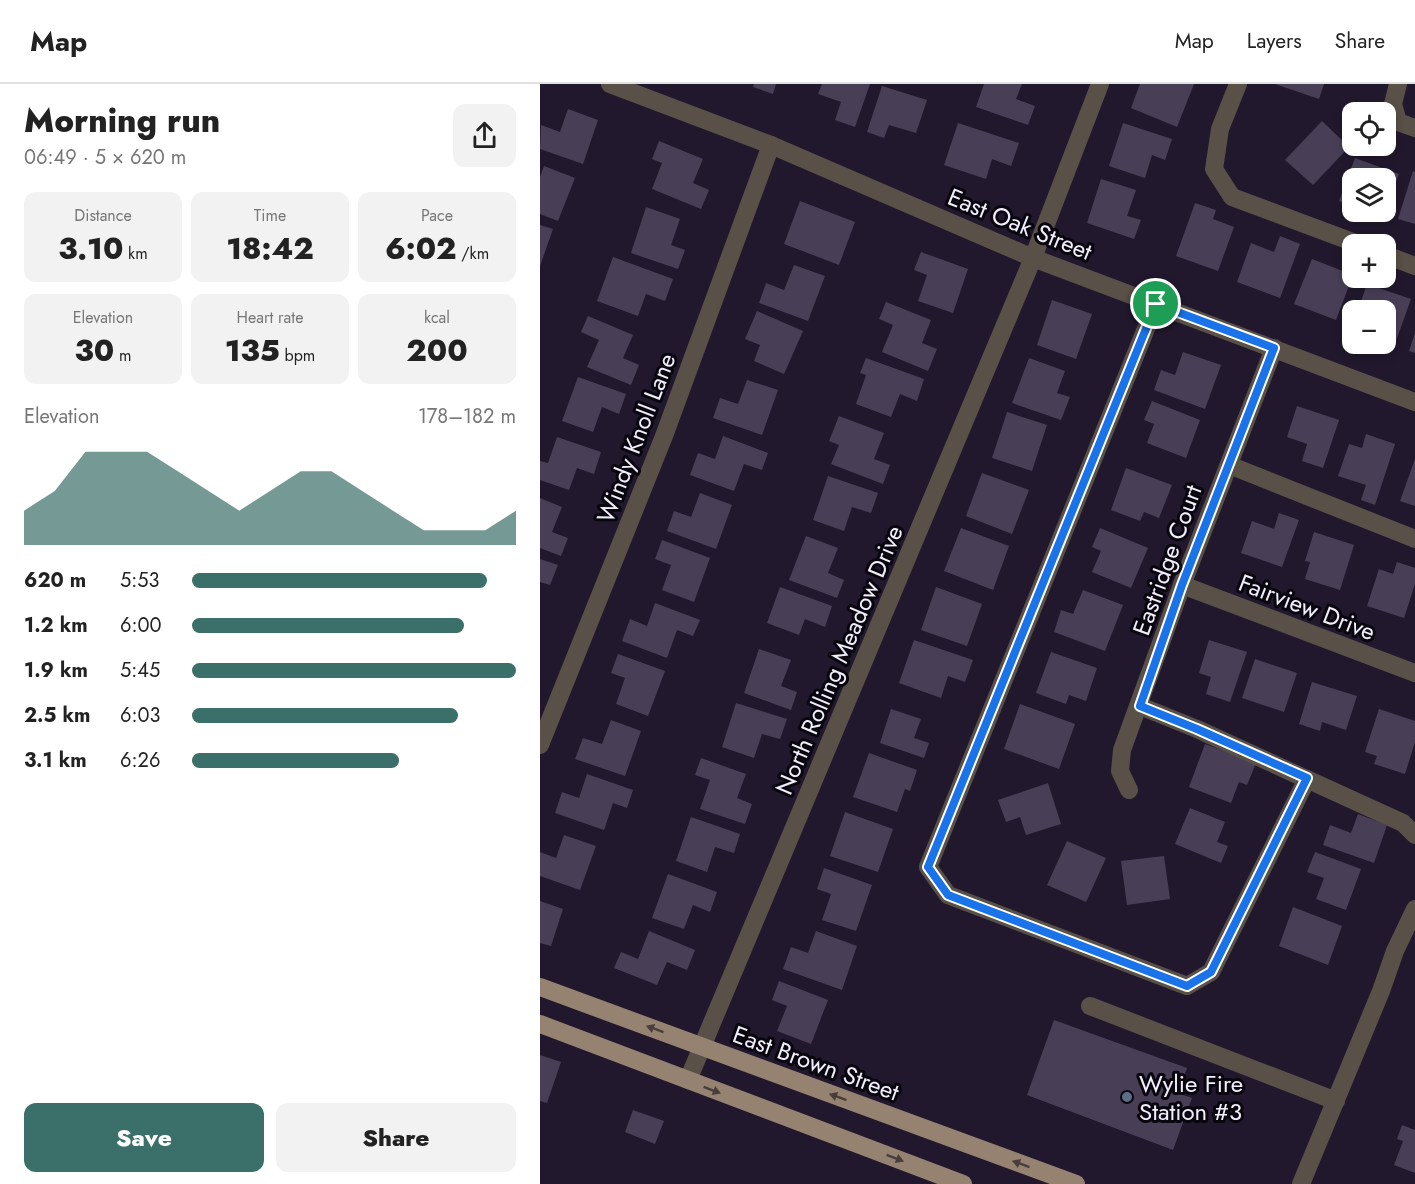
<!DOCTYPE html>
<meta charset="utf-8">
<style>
body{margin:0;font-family:Jost,sans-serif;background:#f2f2f2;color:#222;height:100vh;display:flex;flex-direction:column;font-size:22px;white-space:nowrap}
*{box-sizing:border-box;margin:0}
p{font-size:20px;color:#767676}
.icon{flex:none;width:33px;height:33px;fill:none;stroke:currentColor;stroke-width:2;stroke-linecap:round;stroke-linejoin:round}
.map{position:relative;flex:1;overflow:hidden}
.drawer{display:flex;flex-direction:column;background:#fff;width:540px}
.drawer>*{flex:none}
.controls{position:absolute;left:802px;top:18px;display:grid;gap:12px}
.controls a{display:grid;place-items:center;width:54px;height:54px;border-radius:12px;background:#fff;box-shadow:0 3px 9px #0003;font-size:30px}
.pin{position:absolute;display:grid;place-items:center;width:51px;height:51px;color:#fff;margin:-26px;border:3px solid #fff;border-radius:50%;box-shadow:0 2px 6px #0007}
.round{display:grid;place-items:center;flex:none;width:63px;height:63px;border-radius:12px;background:#f2f2f2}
.summary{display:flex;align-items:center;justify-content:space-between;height:102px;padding:0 24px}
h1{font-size:33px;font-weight:800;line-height:45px}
.metrics{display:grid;grid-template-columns:repeat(3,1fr);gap:9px;height:102px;padding:6px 24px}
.metrics div{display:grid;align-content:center;border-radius:12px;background:#f2f2f2;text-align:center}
.metrics b{font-size:30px;font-weight:800}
.metrics small{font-size:16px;font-weight:400}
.metrics p{font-size:16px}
.chart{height:168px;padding:12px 24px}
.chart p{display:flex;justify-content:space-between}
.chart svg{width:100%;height:108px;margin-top:6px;fill:#3b6f69;opacity:.7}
.cta{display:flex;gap:12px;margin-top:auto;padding:12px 24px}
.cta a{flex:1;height:69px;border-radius:12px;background:#3b6f69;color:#fff;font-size:24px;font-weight:800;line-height:69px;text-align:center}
.cta a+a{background:#f2f2f2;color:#222}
ul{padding:0 24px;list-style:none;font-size:20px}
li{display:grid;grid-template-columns:96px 72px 1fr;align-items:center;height:45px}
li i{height:15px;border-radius:8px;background:#3b6f69}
header{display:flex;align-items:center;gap:36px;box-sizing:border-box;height:84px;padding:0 30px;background:#fff;border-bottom:2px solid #e0e0e0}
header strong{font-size:28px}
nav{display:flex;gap:33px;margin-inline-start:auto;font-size:21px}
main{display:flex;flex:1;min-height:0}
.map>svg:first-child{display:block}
</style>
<header>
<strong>Map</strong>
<nav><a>Map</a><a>Layers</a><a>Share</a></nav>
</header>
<main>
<section class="drawer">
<div class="summary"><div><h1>Morning run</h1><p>06:49 · 5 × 620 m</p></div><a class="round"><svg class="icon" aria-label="share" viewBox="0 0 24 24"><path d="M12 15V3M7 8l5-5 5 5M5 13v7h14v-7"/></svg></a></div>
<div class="metrics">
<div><p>Distance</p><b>3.10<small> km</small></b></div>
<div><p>Time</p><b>18:42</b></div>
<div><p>Pace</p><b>6:02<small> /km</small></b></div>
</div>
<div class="metrics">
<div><p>Elevation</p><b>30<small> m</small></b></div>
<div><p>Heart rate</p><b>135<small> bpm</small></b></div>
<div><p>kcal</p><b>200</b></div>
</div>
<div class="chart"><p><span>Elevation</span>178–182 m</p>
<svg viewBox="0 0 160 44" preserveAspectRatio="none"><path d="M0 44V30L10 22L20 6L30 6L40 6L50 14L60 22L70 30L80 22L90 14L100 14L110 22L120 30L130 38L140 38L150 38L160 30V44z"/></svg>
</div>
<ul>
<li><b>620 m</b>5:53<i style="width:91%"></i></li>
<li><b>1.2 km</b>6:00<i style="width:84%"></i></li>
<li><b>1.9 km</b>5:45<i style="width:100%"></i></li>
<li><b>2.5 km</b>6:03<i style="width:82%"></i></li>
<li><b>3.1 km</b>6:26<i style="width:64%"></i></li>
</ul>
<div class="cta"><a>Save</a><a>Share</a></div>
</section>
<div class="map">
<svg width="875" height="1100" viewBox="0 0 875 1100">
<rect width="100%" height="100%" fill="#21182d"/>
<g fill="#483f57">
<path d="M214,0H236L233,10L213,3Z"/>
<path d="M282,0H330L315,43L295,36L301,18L278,10Z"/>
<path d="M444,0H482L476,15L495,22L488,41L436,23Z"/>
<path d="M600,0H654L637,43L591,24Z"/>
<path d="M735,0H784L779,15Z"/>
<path d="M342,2L387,16L376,49L349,41L344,54L327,48Z"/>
<path d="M28,25L58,36L43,80L0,65L1,41L20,48Z"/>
<path d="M782,37L809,63L773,101L745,76Z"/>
<path d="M418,39L479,59L471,82L452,75L446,95L404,81Z"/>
<path d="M583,39L632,55L625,76L612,71L605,94L569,82Z"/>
<path d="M119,57L163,75L153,99L169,106L161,125L112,105L122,79L112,75Z"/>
<path d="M815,74L859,90L846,124V94H813V123L799,117Z"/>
<path d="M4,82L35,94L18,137L0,130V93Z"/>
<path d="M873,87L875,88V140L858,135Z"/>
<path d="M561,95L596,106L587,132L601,136L594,155L547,139Z"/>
<path d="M260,117L315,138L299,181L244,160Z"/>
<path d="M655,119L676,126L673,135L694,143L678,187L636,172Z"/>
<path d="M106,123L140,135L131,161L145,166L138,185L91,169Z"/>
<path d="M827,128H845L843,133Z"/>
<path d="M0,141L13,145L0,182Z"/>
<path d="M740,152L760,160L740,214L697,198L711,159L734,168Z"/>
<path d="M381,168L428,185L413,229L378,217L387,191L374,186Z"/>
<path d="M73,173L133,195L125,217L106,210L98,232L57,217Z"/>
<path d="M772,175L813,191L796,236L754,220Z"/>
<path d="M254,181L285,192L268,237L219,219L226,199L244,206Z"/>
<path d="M827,200L871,215L856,257L846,254V226H818Z"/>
<path d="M512,216L552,230L536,275L497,261Z"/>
<path d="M346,218L391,236L382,259L397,265L388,287L342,268L353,241L339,235Z"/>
<path d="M217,227L263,247L244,290L214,277L220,261L205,255Z"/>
<path d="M48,232L93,251L83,274L99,281L91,301L47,283L59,256L41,248Z"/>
<path d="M875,249V269L869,267Z"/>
<path d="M643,268L681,281L665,325L614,306L621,286L635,291Z"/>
<path d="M326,274L384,295L377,317L360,310L351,333L316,320L326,291L320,289Z"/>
<path d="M489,274L525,287L517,309L530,313L521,336L472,319Z"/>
<path d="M38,293L86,310L79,330L62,323L53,348L22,337Z"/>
<path d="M207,296L238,306L222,351L173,334L180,314L198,320Z"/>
<path d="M612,317L660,336L646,374L607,359L614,340L604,336Z"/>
<path d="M757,322L799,336L783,384L762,377L767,360L747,353Z"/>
<path d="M467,328L507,341L492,387L452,374Z"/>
<path d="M299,332L344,349L334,375L350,381L343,400L291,380L299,361L289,357Z"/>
<path d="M826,350L855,360L835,421L821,416L826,401L798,392L809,360L822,364Z"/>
<path d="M183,352L228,369L222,386L204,380L194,407L150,391L158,369L175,375Z"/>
<path d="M17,353L61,368L54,390L37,384L29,406L0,396V377L8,379Z"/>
<path d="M875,375V422L860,417Z"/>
<path d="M586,384L632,401L619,434L604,428L600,437L571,426Z"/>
<path d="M442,389L489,406L472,450L426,432Z"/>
<path d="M288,392L338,409L331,429L312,423L304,447L273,436Z"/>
<path d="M160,409L192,421L176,465L127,447L134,427L151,433Z"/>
<path d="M0,414L22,423L12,448L28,454L21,472L0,464Z"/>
<path d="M739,429L759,436L742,483L701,469L712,437L734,445Z"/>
<path d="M421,444L469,462L453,506L404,487Z"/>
<path d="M560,444L608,464L591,504L552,488L561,467L552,463Z"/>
<path d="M774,448L814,461L800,506L765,495L770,478L765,477Z"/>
<path d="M266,452L298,464L288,489L304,496L297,514L249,496Z"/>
<path d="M122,456L170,474L154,518L122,506L131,481L115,475Z"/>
<path d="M0,475L18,481L10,501L0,498Z"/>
<path d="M857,478L875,484V500L864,534L827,522L839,485L853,490Z"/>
<path d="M240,503L292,522L285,543L265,535L259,551L227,539Z"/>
<path d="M396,503L442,520L427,562L381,546Z"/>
<path d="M543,506L583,521L565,567L514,548L521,526L533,530Z"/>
<path d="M115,519L160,536L153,552L137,546L127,574L82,557L90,535L107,542Z"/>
<path d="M374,556L433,576L425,598L408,592L401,614L359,599Z"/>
<path d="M669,556L707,568L690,618L666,610L671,593L659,589Z"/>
<path d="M219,565L251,576L241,602L257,608L251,626L204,609Z"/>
<path d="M511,568L557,584L546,617L529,611L526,620L496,609Z"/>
<path d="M78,570L125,587L108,632L76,620L85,594L71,589Z"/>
<path d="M715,575L757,589L744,628L702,614Z"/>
<path d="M772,598L817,612L806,646L782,638L780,647L759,640Z"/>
<path d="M196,619L247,635L240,655L222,650L214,674L182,663Z"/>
<path d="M480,620L535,640L519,685L464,665Z"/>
<path d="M351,625L381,635L374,654L389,659L384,674L340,659Z"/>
<path d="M839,625L875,637V658L865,690L834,680L837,672L825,668Z"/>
<path d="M71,636L101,647L85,692L35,675L43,654L62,660Z"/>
<path d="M665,660L716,679L707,701L699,698L691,719L649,703Z"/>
<path d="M329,669L377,686L370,707L365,705L357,728L313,713Z"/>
<path d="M161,674L206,690L197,714L212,720L205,740L160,725L170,696L155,691Z"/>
<path d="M47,690L93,706L87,724L73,719L64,746L15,729L22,708L39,714Z"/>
<path d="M508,699L521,740L486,751L480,733L466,738L458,716Z"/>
<path d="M650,724L685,738L677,758L688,762L681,779L635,760Z"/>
<path d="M305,728L353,745L338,788L290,772Z"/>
<path d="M818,730L847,741L834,779L783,761L790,741L811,749Z"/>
<path d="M151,733L200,750L194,769L175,763L167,788L136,777Z"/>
<path d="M24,751L56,762L40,806L0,792V768L16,774Z"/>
<path d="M527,757L566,774L546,818L507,801Z"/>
<path d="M775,768L821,785L806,826L776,815L784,794L767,788Z"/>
<path d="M624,772L630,815L587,821L581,777Z"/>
<path d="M284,784L332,801L316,847L282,836L291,810L277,805Z"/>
<path d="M128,790L177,808L170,828L153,821L144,845L112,834Z"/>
<path d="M0,817L23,825L11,862L0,859Z"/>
<path d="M753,823L802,842L788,881L739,862Z"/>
<path d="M109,847L155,866L147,886L127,878L117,901L74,884L81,868L98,875Z"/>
<path d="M276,847L317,862L302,906L243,885L251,863L268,869Z"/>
<path d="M239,897L288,916L271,960L237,947L247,922L232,916Z"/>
<path d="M514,936L647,984L638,1009L652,1014L633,1066L487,1011Z"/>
<path d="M0,971L21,978L7,1019L0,1017Z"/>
<path d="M93,1026L124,1037L115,1060L85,1048Z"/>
<path d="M862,1041L875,1046V1089L854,1081L863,1057L857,1055Z"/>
</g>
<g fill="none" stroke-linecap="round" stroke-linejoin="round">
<g stroke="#595047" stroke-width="18">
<path d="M70,0L231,61L493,174L875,318"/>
<path d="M698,0L680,45L674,85L692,113L818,160"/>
<path d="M858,0L853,20L858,38L875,44"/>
<path d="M846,171L875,182"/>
<path d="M616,220L388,783L408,811L647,902L671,888L767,695"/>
<path d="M689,381L875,455"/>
<path d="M642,501L875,589"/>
<path d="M600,622L657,645L863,739L875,751"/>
<path d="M0,661L124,352L231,61"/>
<path d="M589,706L580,687L582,666L642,501L734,264"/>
<path d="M550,922L796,1017"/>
<path d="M148,996L493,174L560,0"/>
<path d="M761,1100L841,907L855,867L875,825"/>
</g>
<g stroke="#958270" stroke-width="18">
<path d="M0,903L536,1100"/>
<path d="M0,940L423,1100"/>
</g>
</g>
<defs><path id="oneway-solid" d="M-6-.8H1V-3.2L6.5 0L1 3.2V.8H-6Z" transform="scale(1.5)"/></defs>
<g fill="#483e3a">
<use href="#oneway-solid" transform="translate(115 945) rotate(-160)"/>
<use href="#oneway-solid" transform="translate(172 1006) rotate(21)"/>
<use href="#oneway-solid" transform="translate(298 1013) rotate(-160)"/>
<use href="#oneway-solid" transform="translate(355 1074) rotate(21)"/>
<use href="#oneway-solid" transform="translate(481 1080) rotate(-160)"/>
</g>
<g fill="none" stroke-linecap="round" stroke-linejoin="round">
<defs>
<path id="route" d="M616,220L734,264L642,501L600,622L657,645L767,694L671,888L647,902L408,811L388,783Z"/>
</defs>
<use href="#route" stroke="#fff" stroke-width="12"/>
<use href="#route" stroke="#1a73e8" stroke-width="8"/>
</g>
<circle fill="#5c6f8a" stroke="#09060e" stroke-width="2" cx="587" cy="1013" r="6"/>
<g text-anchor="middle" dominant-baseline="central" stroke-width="6" stroke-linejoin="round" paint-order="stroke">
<g font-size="24" fill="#f3eefd" stroke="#09060e">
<text transform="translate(480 140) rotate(22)">East Oak Street</text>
<text transform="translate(96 354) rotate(-69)">Windy Knoll Lane</text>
<text transform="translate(627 476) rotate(-70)">Eastridge Court</text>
<text transform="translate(767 523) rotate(21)">Fairview Drive</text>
<text transform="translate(299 576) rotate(-67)">North Rolling Meadow Drive</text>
<text transform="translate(276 979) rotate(20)">East Brown Street</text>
</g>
<g font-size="24" fill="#f3eefd" stroke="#09060e" text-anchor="start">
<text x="599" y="999">Wylie Fire<tspan x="599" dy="28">Station #3</tspan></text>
</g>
</g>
</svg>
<div class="controls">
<a><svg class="icon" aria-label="locate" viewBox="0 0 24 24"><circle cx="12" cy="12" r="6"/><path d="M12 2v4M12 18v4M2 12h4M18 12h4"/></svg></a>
<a><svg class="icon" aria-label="layers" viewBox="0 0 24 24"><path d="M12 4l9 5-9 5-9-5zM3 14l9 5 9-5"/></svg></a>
<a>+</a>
<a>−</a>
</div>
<div class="pin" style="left:616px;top:220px;background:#1e9e55"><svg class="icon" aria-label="arrive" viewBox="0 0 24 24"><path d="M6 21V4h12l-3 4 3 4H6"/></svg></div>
</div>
</main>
